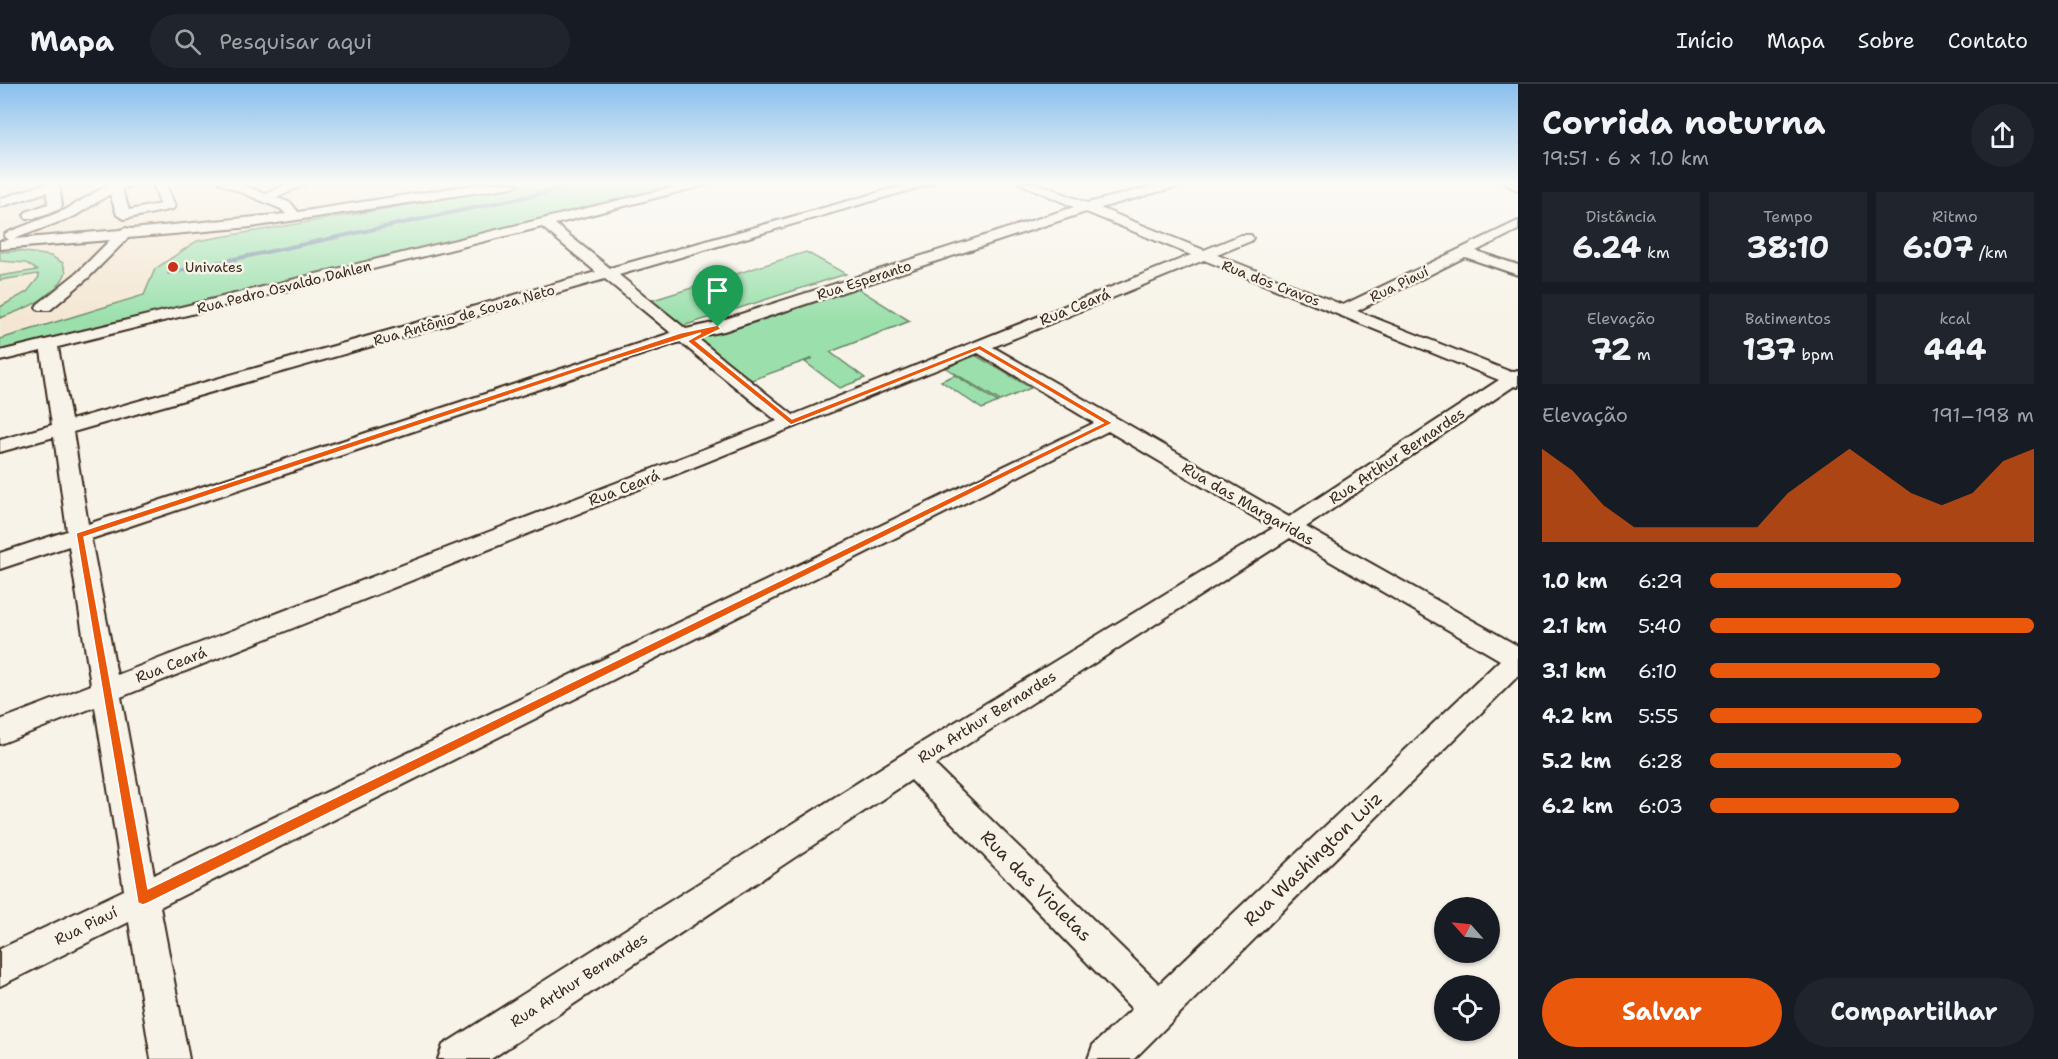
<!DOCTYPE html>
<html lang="pt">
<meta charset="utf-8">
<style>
body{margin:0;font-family:"Shantell Sans",sans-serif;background:#20242c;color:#f1f3f6;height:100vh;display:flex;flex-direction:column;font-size:22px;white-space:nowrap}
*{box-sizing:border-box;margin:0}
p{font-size:20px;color:#9ea1a6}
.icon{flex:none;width:33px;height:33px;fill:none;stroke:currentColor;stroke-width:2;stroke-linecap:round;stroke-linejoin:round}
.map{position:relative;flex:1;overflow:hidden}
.drawer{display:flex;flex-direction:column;background:#171b24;width:540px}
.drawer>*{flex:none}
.needle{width:39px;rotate:297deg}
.fabs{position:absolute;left:1434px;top:813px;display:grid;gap:12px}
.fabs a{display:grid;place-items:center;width:66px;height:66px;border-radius:50%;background:#171b24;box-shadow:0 2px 4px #0004;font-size:30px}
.pin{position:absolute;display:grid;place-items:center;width:51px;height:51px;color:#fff;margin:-62px -26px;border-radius:50% 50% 50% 0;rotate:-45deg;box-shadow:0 0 6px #0007}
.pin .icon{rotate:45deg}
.round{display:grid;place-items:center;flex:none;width:63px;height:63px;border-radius:32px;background:#20242c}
.head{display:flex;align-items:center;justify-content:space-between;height:102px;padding:0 24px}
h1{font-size:33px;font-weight:700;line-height:45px}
.stats{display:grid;grid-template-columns:repeat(3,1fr);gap:9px;height:102px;padding:6px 24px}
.stats div{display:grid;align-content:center;border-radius:0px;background:#20242c;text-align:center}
.stats b{font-size:30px;font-weight:700}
.stats small{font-size:16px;font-weight:400}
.stats p{font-size:16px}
.chart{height:168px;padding:12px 24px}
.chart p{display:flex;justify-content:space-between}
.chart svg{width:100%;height:108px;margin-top:6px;fill:#ea580c;opacity:.7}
.button{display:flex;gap:12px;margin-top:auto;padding:12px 24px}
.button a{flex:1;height:69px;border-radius:36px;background:#ea580c;color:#fff;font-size:24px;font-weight:700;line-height:69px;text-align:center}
.button a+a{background:#20242c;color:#f1f3f6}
ul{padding:0 24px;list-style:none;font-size:20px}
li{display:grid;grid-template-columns:96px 72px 1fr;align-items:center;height:45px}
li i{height:15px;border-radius:8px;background:#ea580c}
header{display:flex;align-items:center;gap:36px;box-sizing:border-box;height:84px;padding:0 30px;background:#171b24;border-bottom:2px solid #363941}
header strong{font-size:28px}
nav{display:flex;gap:33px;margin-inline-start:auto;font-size:21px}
.search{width:420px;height:54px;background:#20242c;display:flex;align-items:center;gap:15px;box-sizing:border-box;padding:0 21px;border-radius:33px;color:#9ea1a6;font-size:22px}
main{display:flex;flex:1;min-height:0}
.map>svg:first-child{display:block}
</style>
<header>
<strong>Mapa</strong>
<div class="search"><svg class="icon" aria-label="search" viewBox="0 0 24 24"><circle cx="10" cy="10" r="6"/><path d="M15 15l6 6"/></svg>Pesquisar aqui</div>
<nav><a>Início</a><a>Mapa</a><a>Sobre</a><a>Contato</a></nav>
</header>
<main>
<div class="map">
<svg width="1518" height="975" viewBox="0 0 1518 975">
<rect width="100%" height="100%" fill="#f7f3e8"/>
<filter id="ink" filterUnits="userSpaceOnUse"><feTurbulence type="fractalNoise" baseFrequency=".0167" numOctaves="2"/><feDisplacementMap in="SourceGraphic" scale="12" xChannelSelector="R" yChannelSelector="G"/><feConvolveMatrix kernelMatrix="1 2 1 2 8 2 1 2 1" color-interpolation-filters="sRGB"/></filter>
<g filter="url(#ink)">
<path fill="#f4e6d2" d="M0,99H692L0,267Z"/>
<g fill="#9be0ac" stroke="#6b8565" stroke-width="1.5">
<path d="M536,99H688L0,267V255L144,211L155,185L197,157Z"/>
<path d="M19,167L51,172L63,179L66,188C57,213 23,226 0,234V223L27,208L39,193L38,190L0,196V192L37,186L26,179L0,177V168Z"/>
<path d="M806,168L846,190L683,242L650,217Z"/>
<path d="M854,202L910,237L830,268L865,294L840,304L805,278L813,274L746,298L694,255Z"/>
<path d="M975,271L1031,304L1000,317L946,284Z"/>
<path d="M955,291L998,318L982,325L941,297Z"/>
</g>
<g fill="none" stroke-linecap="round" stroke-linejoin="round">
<path stroke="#738da1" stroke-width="4" d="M169,189L590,99"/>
<defs>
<g id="minor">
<path d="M47,99H59L62,122L60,125L36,134H26L24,131L26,128L48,120L47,108L0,123V115Z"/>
<path d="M107,99H140L122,105L129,126L160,120L153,99H165L175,122L173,125L124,135L117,131L110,110L75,132L14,155L120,146L126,144L131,145L286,130L281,125L219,99H238L266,110L289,99H307L277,114L291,119L298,128L484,99H518L512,103L251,143L128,154L88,194L50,226H38L36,223L38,220L78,188L110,156L0,165V157L9,156L4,152L6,149L65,126L108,101Z"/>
<path d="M690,99H713L555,140L610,184L912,99H934L619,191L686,245L713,239L1074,123L1019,99H1037L1087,119L1167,99H1190L1100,124L1204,166L1241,151H1251L1253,154L1251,157L1217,171L1343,221L1518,137V146L1476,167L1518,181V191L1465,173L1357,227L1511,288L1518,286V303L1514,302L1306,443L1518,562V592L1134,975H1088L1093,961L1132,925L911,696L491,975H438L443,961L903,670L1273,444L1108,347L160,823L189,975H151L129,838L0,902V865L124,806L95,623L0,660V636L91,601L69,462L0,485V469L67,447L54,353L0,368V356L52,341L41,267L0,277V267ZM1086,128L1191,171L793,331L696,253L724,247ZM542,143L596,188L71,336L58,263ZM1204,176L1499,296L1289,433L993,263ZM605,195L671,249L88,440L73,348ZM680,258L777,337L117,591L91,455ZM978,269L1094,339L154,791L121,613ZM1290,454L1500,576L1159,900L935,681Z"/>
</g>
<path id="major" d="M1503,99H1518V107Z"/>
</defs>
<use href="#minor" stroke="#3b2a1e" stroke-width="4"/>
<use href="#major" stroke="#3b2a1e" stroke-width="4"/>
<path stroke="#3b2a1e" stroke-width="2" stroke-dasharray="4 3" stroke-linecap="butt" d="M0,100L3,99"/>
<use href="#minor" fill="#f7f3e8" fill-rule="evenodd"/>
<use href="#major" fill="#fddbac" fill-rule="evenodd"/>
</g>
</g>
<linearGradient id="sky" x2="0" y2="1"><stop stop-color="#88bfee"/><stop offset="0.42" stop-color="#fbfaf5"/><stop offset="1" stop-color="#fbfaf5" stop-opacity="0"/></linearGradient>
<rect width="1518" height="236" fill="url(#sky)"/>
<path fill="#ea580c" stroke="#fff" stroke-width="1.5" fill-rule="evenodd" d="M718,241L721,245L696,257L792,335L980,261L1113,339L148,819L143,821L138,819L76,449L680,249ZM701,249L687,257L791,341L979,266L1103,339L148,805L84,453L602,280Z"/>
<circle fill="#c8321e" stroke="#f7f3e8" stroke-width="2" cx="173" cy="183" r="6"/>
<g text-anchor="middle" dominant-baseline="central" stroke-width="5" stroke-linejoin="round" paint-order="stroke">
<g font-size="14" fill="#3b2a1e" stroke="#f7f3e8" text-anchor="start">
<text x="185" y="183">Univates</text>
</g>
<g font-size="14" fill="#3b2a1e" stroke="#f7f3e8">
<text transform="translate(864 196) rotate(-18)">Rua Esperanto</text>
<text transform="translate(1271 199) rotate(21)">Rua dos Cravos</text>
<text transform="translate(1399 200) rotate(-26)">Rua Piauí</text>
<text transform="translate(284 203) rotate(-14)">Rua Pedro Osvaldo Dahlen</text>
<text transform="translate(464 231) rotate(-16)">Rua Antônio de Souza Neto</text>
</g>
<g font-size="15" fill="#3b2a1e" stroke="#f7f3e8">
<text transform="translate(1075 223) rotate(-22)">Rua Ceará</text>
<text transform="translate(1397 372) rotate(-34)">Rua Arthur Bernardes</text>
<text transform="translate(624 404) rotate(-21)">Rua Ceará</text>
<text transform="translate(1248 420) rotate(30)">Rua das Margaridas</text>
<text transform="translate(171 581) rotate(-21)">Rua Ceará</text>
<text transform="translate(987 633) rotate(-32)">Rua Arthur Bernardes</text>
<text transform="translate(86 842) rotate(-26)">Rua Piauí</text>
<text transform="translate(579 896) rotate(-33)">Rua Arthur Bernardes</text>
</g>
<g font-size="18" fill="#3b2a1e" stroke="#f7f3e8">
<text transform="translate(1313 775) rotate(-44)">Rua Washington Luiz</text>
<text transform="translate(1036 802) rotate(45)">Rua das Violetas</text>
</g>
</g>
</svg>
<div class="fabs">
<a><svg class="needle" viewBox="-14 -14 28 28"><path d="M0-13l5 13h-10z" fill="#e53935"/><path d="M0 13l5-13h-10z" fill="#9ea1a6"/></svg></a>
<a><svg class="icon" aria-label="locate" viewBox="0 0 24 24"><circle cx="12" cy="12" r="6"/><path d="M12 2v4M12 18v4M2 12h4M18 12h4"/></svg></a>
</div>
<div class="pin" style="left:718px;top:243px;background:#1e9e55"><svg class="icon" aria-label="arrive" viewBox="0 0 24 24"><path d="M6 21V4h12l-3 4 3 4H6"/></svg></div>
</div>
<section class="drawer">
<div class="head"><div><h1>Corrida noturna</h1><p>19:51 · 6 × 1.0 km</p></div><a class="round"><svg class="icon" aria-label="share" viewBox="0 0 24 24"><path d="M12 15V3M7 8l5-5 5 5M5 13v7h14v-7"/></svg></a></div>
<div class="stats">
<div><p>Distância</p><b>6.24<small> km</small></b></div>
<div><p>Tempo</p><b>38:10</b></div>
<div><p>Ritmo</p><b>6:07<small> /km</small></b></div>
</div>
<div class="stats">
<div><p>Elevação</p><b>72<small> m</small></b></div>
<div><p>Batimentos</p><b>137<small> bpm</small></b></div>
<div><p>kcal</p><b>444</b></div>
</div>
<div class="chart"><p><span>Elevação</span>191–198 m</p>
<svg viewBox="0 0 160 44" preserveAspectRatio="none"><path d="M0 44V6L10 15L20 29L30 38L40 38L50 38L60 38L70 38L80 24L90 15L100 6L110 15L120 24L130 29L140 24L150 11L160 6V44z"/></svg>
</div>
<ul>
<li><b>1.0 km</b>6:29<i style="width:59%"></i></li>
<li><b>2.1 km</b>5:40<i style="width:100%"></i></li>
<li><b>3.1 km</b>6:10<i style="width:71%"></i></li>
<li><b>4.2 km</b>5:55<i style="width:84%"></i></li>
<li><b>5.2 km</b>6:28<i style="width:59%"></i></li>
<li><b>6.2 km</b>6:03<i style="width:77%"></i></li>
</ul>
<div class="button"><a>Salvar</a><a>Compartilhar</a></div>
</section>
</main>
